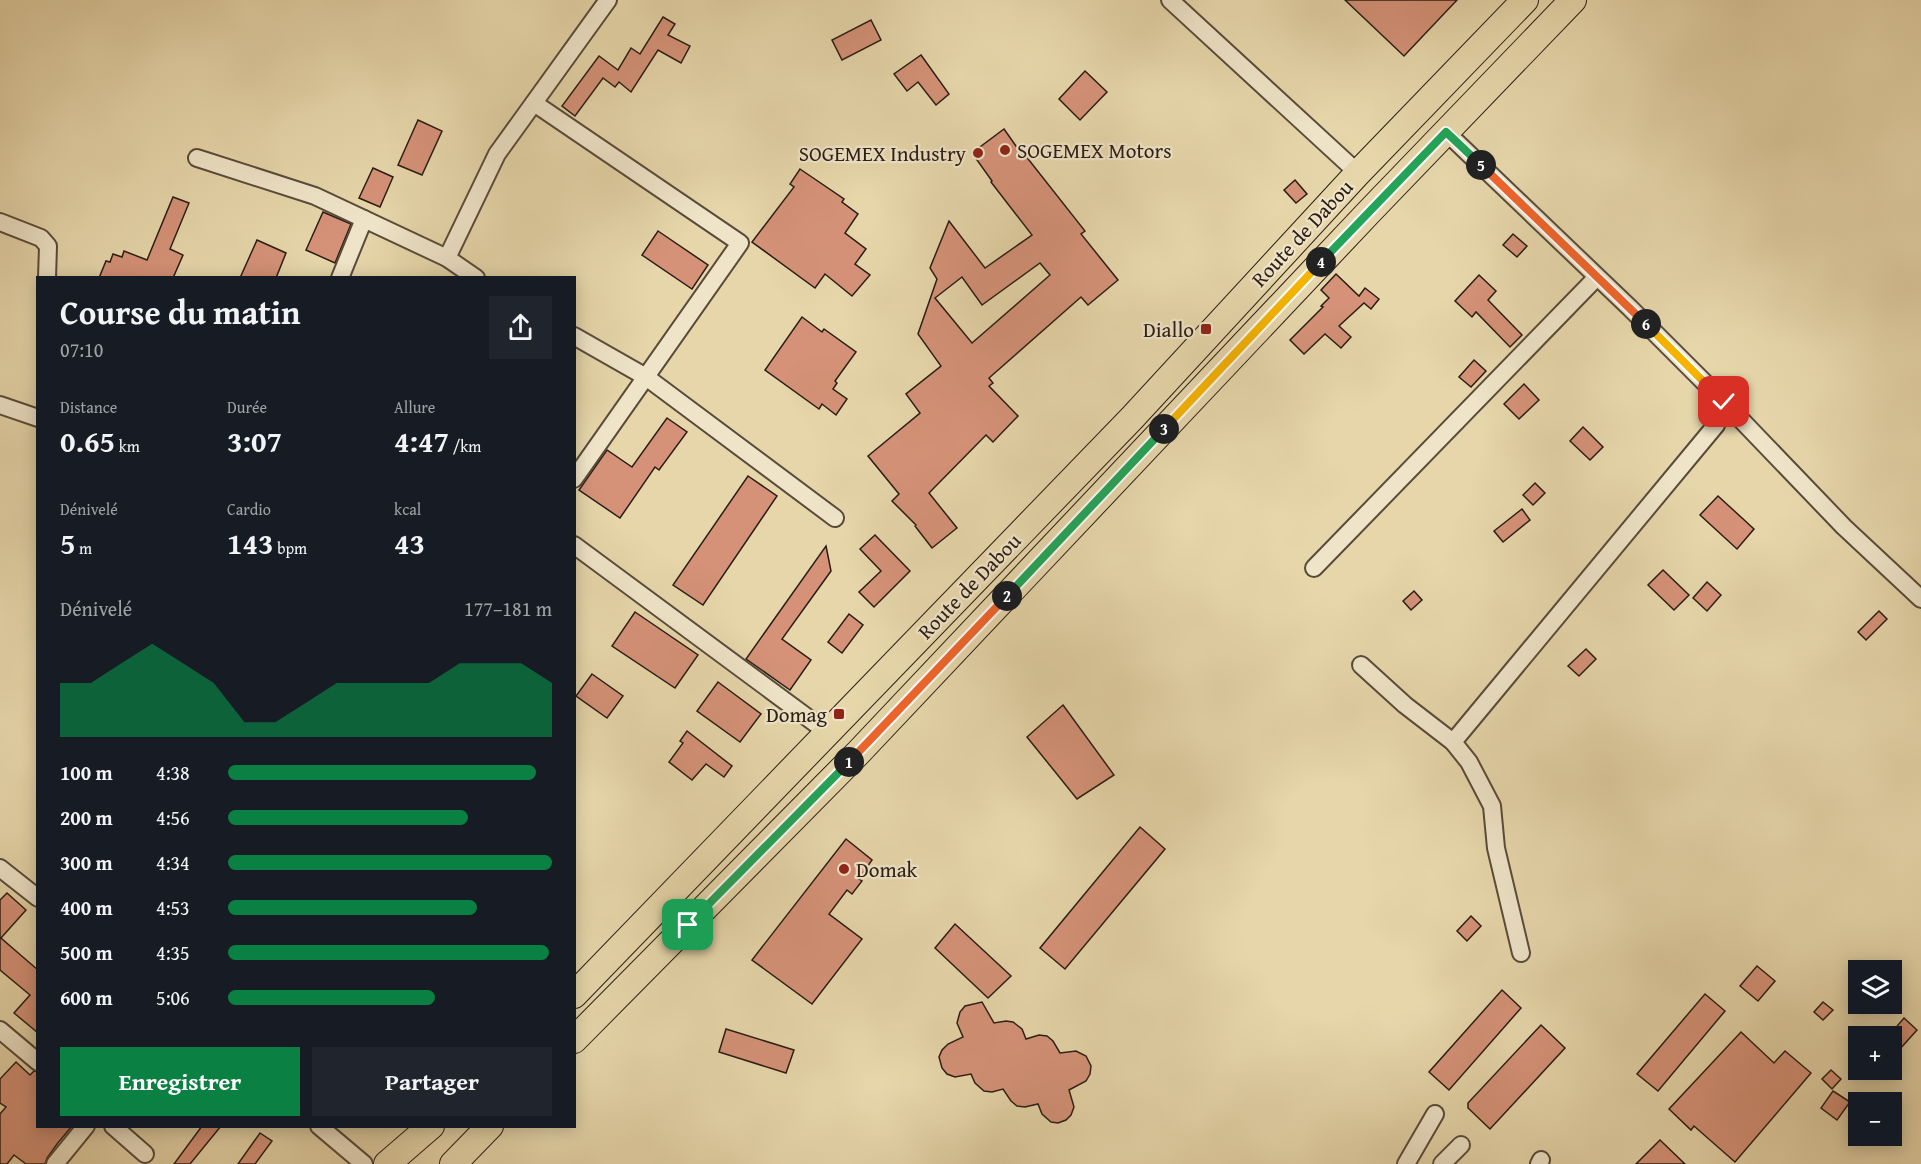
<!DOCTYPE html>
<html lang="fr">
<meta charset="utf-8">
<style>
body{margin:0;font-family:"Gentium Book Plus",serif;background:#20242c;color:#f1f3f6;height:100vh;display:flex;flex-direction:column;font-size:22px;white-space:nowrap}
*{box-sizing:border-box;margin:0}
p{font-size:20px;color:#9ea1a6}
.icon{flex:none;width:33px;height:33px;fill:none;stroke:currentColor;stroke-width:2;stroke-linecap:round;stroke-linejoin:round}
.map{position:relative;flex:1;overflow:hidden}
.details{position:absolute;left:36px;top:276px;width:540px;height:852px;display:flex;flex-direction:column;background:#171b24;border-radius:0px;box-shadow:0 3px 15px #0003}
.details>*{flex:none}
.tools{position:absolute;left:1848px;top:960px;display:grid;gap:12px}
.tools a{display:grid;place-items:center;width:54px;height:54px;border-radius:0px;background:#171b24;box-shadow:0 3px 15px #0003;font-size:30px}
.pin{position:absolute;display:grid;place-items:center;width:51px;height:51px;color:#fff;margin:-26px;border-radius:12px;box-shadow:0 3px 9px #0006}
.km{position:absolute;width:30px;height:30px;margin:-15px;border-radius:50%;background:#222;color:#fff;font-size:16px;line-height:30px;text-align:center}
.round{display:grid;place-items:center;flex:none;width:63px;height:63px;border-radius:0px;background:#20242c}
.headline{display:flex;align-items:center;justify-content:space-between;height:102px;padding:0 24px}
h1{font-size:33px;font-weight:700;line-height:45px}
.figures{display:grid;grid-template-columns:repeat(3,1fr);gap:9px;height:102px;padding:6px 24px}
.figures div{display:grid;align-content:center}
.figures b{font-size:30px;font-weight:700}
.figures small{font-size:16px;font-weight:400}
.figures p{font-size:16px}
.chart{height:168px;padding:12px 24px}
.chart p{display:flex;justify-content:space-between}
.chart svg{width:100%;height:108px;margin-top:6px;fill:#0b8043;opacity:.7}
.button{display:flex;gap:12px;margin-top:auto;padding:12px 24px}
.button a{flex:1;height:69px;border-radius:0px;background:#0b8043;color:#fff;font-size:24px;font-weight:700;line-height:69px;text-align:center}
.button a+a{background:#20242c;color:#f1f3f6}
ul{padding:0 24px;list-style:none;font-size:20px}
li{display:grid;grid-template-columns:96px 72px 1fr;align-items:center;height:45px}
li i{height:15px;border-radius:8px;background:#0b8043}
.map>svg:first-child{display:block}
</style>
<div class="map">
<svg width="1921" height="1164" viewBox="0 0 1921 1164">
<rect width="100%" height="100%" fill="#e6d6aa"/>
<filter id="stains"><feTurbulence type="fractalNoise" baseFrequency=".00333" numOctaves="4"/><feColorMatrix values="0 0 0 0 .2 0 0 0 0 .09 0 0 0 0 .02 0 0 0 .5 -.17"/></filter>
<radialGradient id="worn" r=".72"><stop offset=".6" stop-color="#630" stop-opacity="0"/><stop offset="1" stop-color="#630" stop-opacity=".3"/></radialGradient>
<g fill="#d59278" stroke="#2a1d14" stroke-width="1.5" fill-rule="evenodd">
<path d="M1345,0H1457L1404,56Z"/>
<path d="M663,17L675,24L668,35L690,46L681,63L658,50L631,92L619,82L615,87L603,78L575,116L562,106L599,56L618,70L631,48L640,54Z"/>
<path d="M871,20L881,40L842,60L832,40Z"/>
<path d="M921,55L949,94L936,105L918,82L907,91L894,74Z"/>
<path d="M1085,71L1107,92L1080,120L1059,99Z"/>
<path d="M418,120L442,131L422,175L398,165Z"/>
<path d="M1004,129L1023,156L1025,155L1085,231L1081,234L1118,280L1088,305L1081,297L989,378L993,383L989,386L1018,416L993,442L986,435L929,493L957,528L932,548L915,526L916,525L892,501L899,494L868,456L920,413L906,394L941,366L918,334L937,279L930,268L949,221L985,268L1032,235L991,182L992,181L972,153ZM1040,263L1050,275L972,343L935,298L962,277L982,305Z"/>
<path d="M373,168L393,177L380,207L359,198Z"/>
<path d="M800,169L844,199L842,202L858,214L845,233L866,249L855,264L870,275L852,296L825,274L815,288L752,242L794,187L790,184Z"/>
<path d="M1295,180L1307,194L1296,203L1284,190Z"/>
<path d="M173,197L189,203L170,249L183,255L173,278H99L106,261L110,262L113,254L122,257L124,251L147,260Z"/>
<path d="M323,212L351,224L335,263L306,250Z"/>
<path d="M658,231L708,265L692,289L642,255Z"/>
<path d="M1513,234L1527,246L1517,257L1503,245Z"/>
<path d="M257,240L286,253L276,278H240Z"/>
<path d="M1336,274L1359,296L1365,288L1379,299L1371,309L1364,303L1339,326L1351,337L1341,348L1325,334L1304,354L1290,340L1323,307L1321,306L1329,298L1321,290Z"/>
<path d="M1479,275L1496,291L1488,300L1522,335L1510,347L1476,312L1472,317L1455,301Z"/>
<path d="M802,317L822,332L824,329L856,352L835,381L837,383L833,389L847,399L836,415L822,404L819,409L765,370Z"/>
<path d="M1474,360L1486,371L1471,387L1459,377Z"/>
<path d="M1524,384L1539,400L1519,419L1504,404Z"/>
<path d="M667,418L687,432L659,470L655,467L620,518L579,490L607,450L632,467Z"/>
<path d="M1583,427L1603,447L1590,460L1570,441Z"/>
<path d="M748,476L777,496L703,605L673,585Z"/>
<path d="M1535,483L1545,493L1533,505L1523,495Z"/>
<path d="M1718,496L1754,529L1737,549L1700,515Z"/>
<path d="M1522,509L1530,520L1503,542L1494,531Z"/>
<path d="M875,535L910,571L874,607L859,592L881,571L860,549Z"/>
<path d="M826,546L831,571L782,639L811,660L790,690L746,659Z"/>
<path d="M1663,570L1689,595L1674,610L1648,585Z"/>
<path d="M1707,582L1721,595L1707,611L1693,598Z"/>
<path d="M1414,591L1422,600L1411,610L1403,601Z"/>
<path d="M1879,611L1887,619L1866,640L1858,632Z"/>
<path d="M635,612L698,655L675,688L612,646Z"/>
<path d="M849,614L863,625L842,653L828,642Z"/>
<path d="M1586,649L1596,659L1579,676L1568,666Z"/>
<path d="M592,674L623,696L607,718L576,696Z"/>
<path d="M718,682L761,714L740,742L697,711Z"/>
<path d="M1063,705L1114,775L1077,799L1027,737Z"/>
<path d="M687,731L732,766L724,777L706,764L692,780L669,762L683,743L680,741Z"/>
<path d="M1140,827L1165,849L1065,969L1040,948Z"/>
<path d="M846,839L872,860L859,879L862,881L852,894L847,890L829,914L862,939L812,1004L752,960Z"/>
<path d="M7,893L26,910L1,938L38,970V1033L14,1013L30,995L0,970V900Z"/>
<path d="M1471,916L1481,926L1467,941L1457,931Z"/>
<path d="M955,924L1011,976L988,998L935,948Z"/>
<path d="M1757,966L1775,981L1758,1001L1740,986Z"/>
<path d="M1502,990L1521,1008L1449,1090L1429,1072Z"/>
<path d="M1705,994L1725,1011L1658,1091L1637,1074Z"/>
<path d="M982,1002L994,1023L1006,1021L1013,1022L1022,1029L1026,1039L1039,1035L1047,1036L1053,1041L1060,1053L1076,1051L1086,1056L1091,1066L1090,1074L1086,1081L1069,1090L1074,1107L1071,1115L1066,1120L1058,1123L1051,1122L1042,1114L1038,1104L1025,1107L1017,1106L1011,1101L1003,1089L992,1092L984,1091L975,1083L971,1074L955,1077L947,1074L942,1068L939,1057L942,1050L948,1044L963,1037L957,1023L960,1012L965,1006Z"/>
<path d="M1823,1002L1833,1010L1823,1020L1814,1012Z"/>
<path d="M1904,1018L1917,1030L1898,1051L1892,1044V1032Z"/>
<path d="M1541,1025L1565,1048L1490,1129L1468,1108V1103Z"/>
<path d="M726,1029L794,1050L786,1073L719,1052Z"/>
<path d="M1741,1032L1774,1063L1785,1051L1811,1073L1735,1162L1694,1126L1691,1130L1669,1109Z"/>
<path d="M16,1062L30,1075L34,1071L38,1072V1126H72L57,1144L47,1158L45,1164H26L14,1155L7,1164H0V1114L6,1107L0,1103V1079Z"/>
<path d="M1831,1070L1841,1079L1832,1089L1822,1079Z"/>
<path d="M1833,1091L1850,1102L1837,1120L1821,1108Z"/>
<path d="M202,1126H221L190,1164H174Z"/>
<path d="M260,1133L272,1141L255,1164H238Z"/>
<path d="M1660,1140L1685,1164H1636Z"/>
</g>
<g fill="none" stroke-linecap="round" stroke-linejoin="round">
<defs>
<g id="minor">
<path d="M1170,0L1358,173"/>
<path d="M534,103L740,243L574,479"/>
<path d="M1446,132L1630,308L1724,402L1844,527L1921,599"/>
<path d="M197,158L315,196L447,258L476,278"/>
<path d="M0,222L41,238L48,246L47,278"/>
<path d="M447,258L497,154L608,0"/>
<path d="M340,278L364,219"/>
<path d="M574,336L646,377L835,518"/>
<path d="M0,405L38,418"/>
<path d="M574,545L827,732"/>
<path d="M1314,568L1597,277"/>
<path d="M1361,665L1405,705L1453,742"/>
<path d="M0,868L38,898"/>
<path d="M1521,953L1496,848L1492,806L1469,762L1453,742L1716,425L1724,402"/>
<path d="M0,1030L38,1062"/>
<path d="M113,1126L145,1154"/>
<path d="M319,1126L364,1164"/>
<path d="M55,1164L86,1126"/>
<path d="M1406,1164L1435,1114"/>
<path d="M1442,1164L1461,1145"/>
<path d="M1539,1164L1541,1160"/>
</g>
<g id="primary">
<path d="M574,995L1132,418L1358,173L1525,0"/>
<path d="M574,1040L858,753L1369,212L1573,0"/>
<path d="M387,1164L431,1126"/>
<path d="M453,1164L490,1126"/>
</g>
</defs>
<use href="#minor" stroke="#594b3a" stroke-width="20"/>
<use href="#primary" stroke="#2a1d14" stroke-width="28"/>
<use href="#minor" stroke="#efe4c8" stroke-width="16"/>
<use href="#primary" stroke="#e6d6aa" stroke-width="26"/>
</g>
<g fill="none" stroke-linecap="round" stroke-linejoin="round">
<defs>
<path id="split-1" d="M688,925L849,762"/>
<path id="split-2" d="M849,762L1007,596"/>
<path id="split-3" d="M1007,596L1164,429"/>
<path id="split-4" d="M1164,429L1321,262"/>
<path id="split-5" d="M1321,262L1446,132L1481,165"/>
<path id="split-6" d="M1481,165L1646,324"/>
<path id="split-7" d="M1646,324L1724,402"/>
</defs>
<use href="#split-1" stroke="#fff" stroke-width="12"/>
<use href="#split-2" stroke="#fff" stroke-width="12"/>
<use href="#split-3" stroke="#fff" stroke-width="12"/>
<use href="#split-4" stroke="#fff" stroke-width="12"/>
<use href="#split-5" stroke="#fff" stroke-width="12"/>
<use href="#split-6" stroke="#fff" stroke-width="12"/>
<use href="#split-7" stroke="#fff" stroke-width="12"/>
<use href="#split-1" stroke="#22a559" stroke-width="8"/>
<use href="#split-2" stroke="#f0652b" stroke-width="8"/>
<use href="#split-3" stroke="#22a559" stroke-width="8"/>
<use href="#split-4" stroke="#f5b400" stroke-width="8"/>
<use href="#split-5" stroke="#22a559" stroke-width="8"/>
<use href="#split-6" stroke="#f0652b" stroke-width="8"/>
<use href="#split-7" stroke="#f5b400" stroke-width="8"/>
</g>
<g fill="#8f2418" stroke="#efe4c8" stroke-width="2">
<circle cx="1005" cy="150" r="6"/>
<circle cx="978" cy="153" r="6"/>
<rect x="1200" y="323" width="12" height="12" rx="3"/>
<rect x="833" y="708" width="12" height="12" rx="3"/>
<circle cx="844" cy="869" r="6"/>
</g>
<g text-anchor="middle" dominant-baseline="central" stroke-width="4.5" stroke-linejoin="round" paint-order="stroke">
<g font-size="21" fill="#2a1d14" stroke="#efe4c8" text-anchor="end">
<text x="1017" y="150" text-anchor="start">SOGEMEX Motors</text>
<text x="966" y="153">SOGEMEX Industry</text>
<text x="1194" y="329">Diallo</text>
<text x="827" y="714">Domag</text>
<text x="856" y="869" text-anchor="start">Domak</text>
</g>
<g font-size="21" fill="#2a1d14" stroke="#efe4c8">
<text transform="translate(1302 233) rotate(-47)">Route de Dabou</text>
<text transform="translate(969 586) rotate(-46)">Route de Dabou</text>
</g>
</g>
<rect width="100%" height="100%" filter="url(#stains)"/>
<rect width="100%" height="100%" fill="url(#worn)"/>
</svg>
<div class="tools">
<a><svg class="icon" aria-label="layers" viewBox="0 0 24 24"><path d="M12 4l9 5-9 5-9-5zM3 14l9 5 9-5"/></svg></a>
<a>+</a>
<a>−</a>
</div>
<div class="pin" style="left:688px;top:925px;background:#1e9e55"><svg class="icon" aria-label="arrive" viewBox="0 0 24 24"><path d="M6 21V4h12l-3 4 3 4H6"/></svg></div>
<div class="pin" style="left:1724px;top:402px;background:#d93025"><svg class="icon" aria-label="check" viewBox="0 0 24 24"><path d="M5 12l5 5 9-10"/></svg></div>
<b class="km" style="left:849px;top:762px">1</b>
<b class="km" style="left:1007px;top:596px">2</b>
<b class="km" style="left:1164px;top:429px">3</b>
<b class="km" style="left:1321px;top:262px">4</b>
<b class="km" style="left:1481px;top:165px">5</b>
<b class="km" style="left:1646px;top:324px">6</b>
<section class="details">
<div class="headline"><div><h1>Course du matin</h1><p>07:10</p></div><a class="round"><svg class="icon" aria-label="share" viewBox="0 0 24 24"><path d="M12 15V3M7 8l5-5 5 5M5 13v7h14v-7"/></svg></a></div>
<div class="figures">
<div><p>Distance</p><b>0.65<small> km</small></b></div>
<div><p>Durée</p><b>3:07</b></div>
<div><p>Allure</p><b>4:47<small> /km</small></b></div>
</div>
<div class="figures">
<div><p>Dénivelé</p><b>5<small> m</small></b></div>
<div><p>Cardio</p><b>143<small> bpm</small></b></div>
<div><p>kcal</p><b>43</b></div>
</div>
<div class="chart"><p><span>Dénivelé</span>177–181 m</p>
<svg viewBox="0 0 160 44" preserveAspectRatio="none"><path d="M0 44V22L10 22L20 14L30 6L40 14L50 22L60 38L70 38L80 30L90 22L100 22L110 22L120 22L130 14L140 14L150 14L160 22V44z"/></svg>
</div>
<ul>
<li><b>100 m</b>4:38<i style="width:95%"></i></li>
<li><b>200 m</b>4:56<i style="width:74%"></i></li>
<li><b>300 m</b>4:34<i style="width:100%"></i></li>
<li><b>400 m</b>4:53<i style="width:77%"></i></li>
<li><b>500 m</b>4:35<i style="width:99%"></i></li>
<li><b>600 m</b>5:06<i style="width:64%"></i></li>
</ul>
<div class="button"><a>Enregistrer</a><a>Partager</a></div>
</section>
</div>
